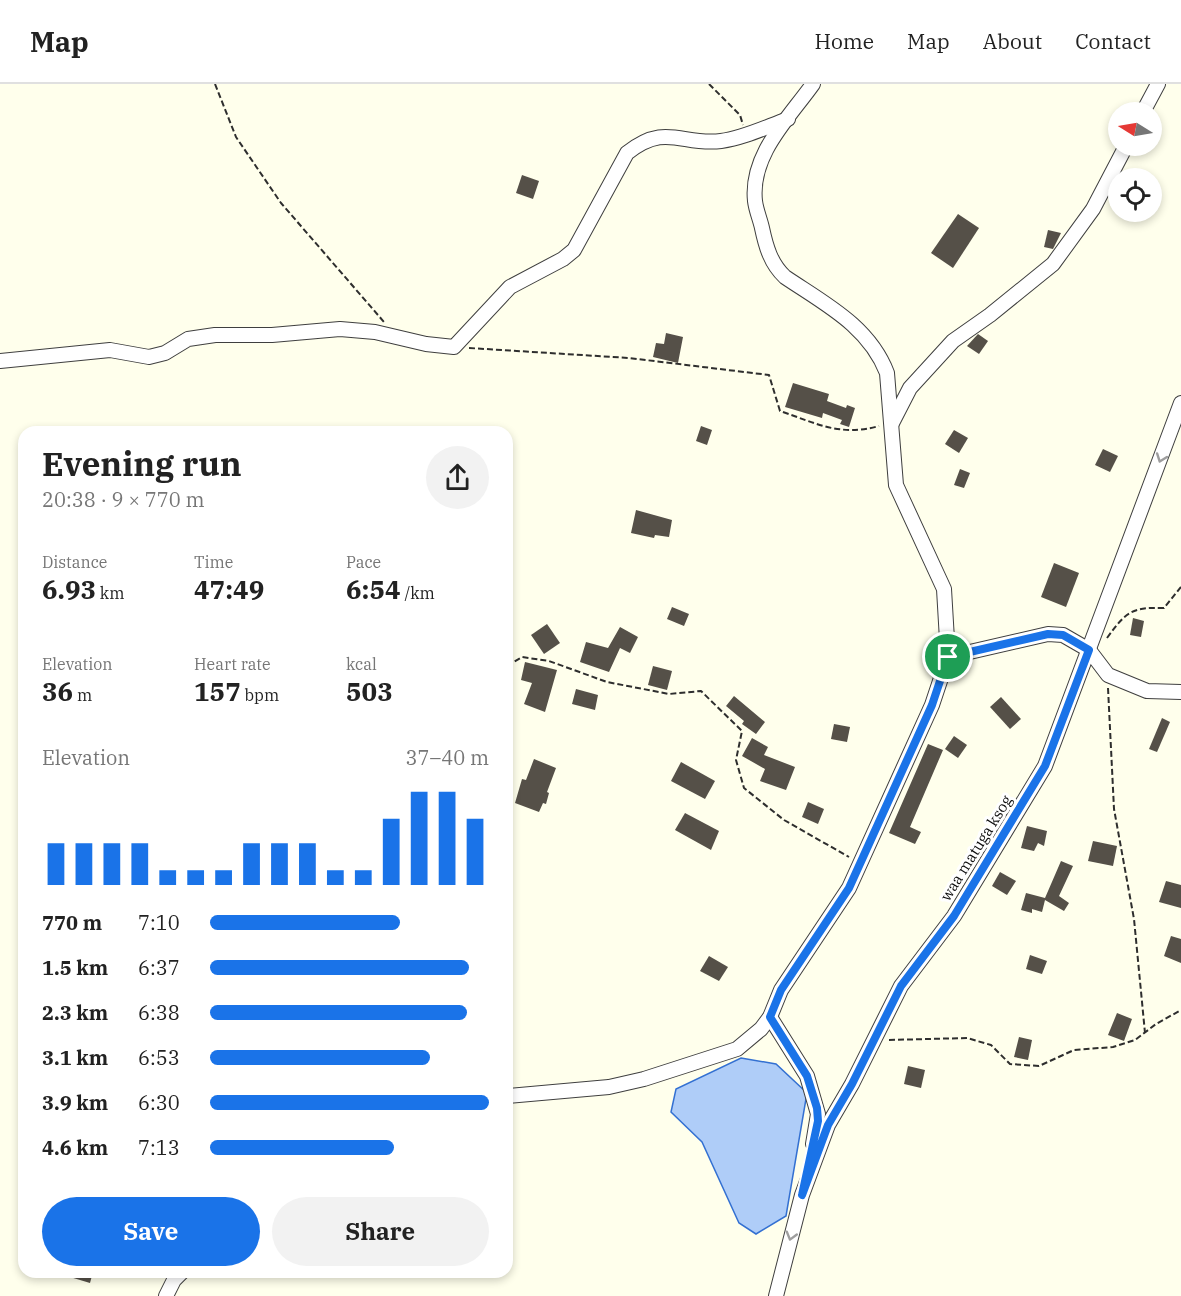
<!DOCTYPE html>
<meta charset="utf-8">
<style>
body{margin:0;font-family:"IBM Plex Serif",serif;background:#f2f2f2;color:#222;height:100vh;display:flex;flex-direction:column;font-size:22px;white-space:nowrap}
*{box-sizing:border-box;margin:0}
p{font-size:20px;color:#767676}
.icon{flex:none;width:33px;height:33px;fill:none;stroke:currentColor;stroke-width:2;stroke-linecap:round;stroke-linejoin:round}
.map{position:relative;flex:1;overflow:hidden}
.sheet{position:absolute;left:18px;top:342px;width:495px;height:852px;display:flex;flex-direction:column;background:#fff;border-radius:18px;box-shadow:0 3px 9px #0003}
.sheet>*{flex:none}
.needle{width:39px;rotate:281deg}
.fabs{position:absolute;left:1108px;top:18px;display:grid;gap:12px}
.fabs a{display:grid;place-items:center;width:54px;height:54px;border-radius:50%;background:#fff;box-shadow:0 3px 9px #0003;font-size:30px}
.pin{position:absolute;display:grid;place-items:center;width:51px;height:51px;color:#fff;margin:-26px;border:3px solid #fff;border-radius:50%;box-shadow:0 2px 6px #0007}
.round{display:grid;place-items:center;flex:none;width:63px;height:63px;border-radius:32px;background:#f2f2f2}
.summary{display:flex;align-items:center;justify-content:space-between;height:102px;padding:0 24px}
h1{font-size:33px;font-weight:700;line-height:45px}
.stats{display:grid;grid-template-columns:repeat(3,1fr);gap:9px;height:102px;padding:6px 24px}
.stats div{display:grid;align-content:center}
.stats b{font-size:26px;font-weight:700}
.stats small{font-size:16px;font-weight:400}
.stats p{font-size:16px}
.chart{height:168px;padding:12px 24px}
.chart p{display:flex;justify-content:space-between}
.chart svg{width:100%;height:108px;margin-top:6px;stroke:#1a73e8;stroke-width:6}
.action{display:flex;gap:12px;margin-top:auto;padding:12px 24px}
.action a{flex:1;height:69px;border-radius:36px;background:#1a73e8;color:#fff;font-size:24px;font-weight:700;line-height:69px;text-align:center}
.action a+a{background:#f2f2f2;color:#222}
ul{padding:0 24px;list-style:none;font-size:20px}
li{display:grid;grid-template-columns:96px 72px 1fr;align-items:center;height:45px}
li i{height:15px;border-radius:8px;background:#1a73e8}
header{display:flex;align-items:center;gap:36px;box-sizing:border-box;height:84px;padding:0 30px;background:#fff;border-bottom:2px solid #e0e0e0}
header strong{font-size:28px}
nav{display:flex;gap:33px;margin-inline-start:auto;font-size:21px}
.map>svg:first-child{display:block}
</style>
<header>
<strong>Map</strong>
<nav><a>Home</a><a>Map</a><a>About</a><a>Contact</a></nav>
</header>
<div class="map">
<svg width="1181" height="1212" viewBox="0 0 1181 1212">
<rect width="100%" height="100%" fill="#ffffec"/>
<path fill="#afcdf8" stroke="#3370d2" stroke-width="1.5" d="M741,974L776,980L807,1009L786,1132L756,1150L739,1139L702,1058L671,1028L676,1005Z"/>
<g fill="#555048">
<path d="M522,91L539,97L533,115L516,109Z"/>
<path d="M958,130L979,144L953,184L931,169Z"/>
<path d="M1048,146L1061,149L1053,165L1044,163Z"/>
<path d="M666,249L683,253L678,279L653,273L656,259L664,260Z"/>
<path d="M978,250L988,257L979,270L967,262Z"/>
<path d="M793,299L829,310L827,317L846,324L847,321L855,324L849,343L840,340L842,336L823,329L822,334L785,323Z"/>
<path d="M701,342L712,346L707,361L696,357Z"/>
<path d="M954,346L968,354L959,369L945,360Z"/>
<path d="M1103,365L1118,372L1110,388L1095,381Z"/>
<path d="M960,385L970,389L964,404L954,401Z"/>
<path d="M636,426L672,436L669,453L655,451L654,454L631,449Z"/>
<path d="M1054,479L1079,489L1066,523L1041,513Z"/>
<path d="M672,523L689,530L684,542L667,535Z"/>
<path d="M1133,534L1144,537L1141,553L1130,551Z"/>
<path d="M547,540L560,559L544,570L531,551Z"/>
<path d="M620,543L638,553L630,569L620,564L609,588L580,578L586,558L608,564Z"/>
<path d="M525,578L557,586L545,628L524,620L532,599L521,596Z"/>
<path d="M653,582L672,587L667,606L648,601Z"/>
<path d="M576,605L598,611L595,626L572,620Z"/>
<path d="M734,612L765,638L756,650L742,640L744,637L726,622Z"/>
<path d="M1001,613L1021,635L1010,645L990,623Z"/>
<path d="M1162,634L1170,638L1157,668L1149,665Z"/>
<path d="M834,640L850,643L847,658L831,655Z"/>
<path d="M954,652L967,661L958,674L945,665Z"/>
<path d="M752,654L768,663L764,671L795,683L786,706L760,697L765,685L742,672Z"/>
<path d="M928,660L943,666L910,743L921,748L915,760L889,749Z"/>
<path d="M534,675L556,684L547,708L549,709L546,720L543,719L539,728L515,719L522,695L526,696Z"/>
<path d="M681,678L715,697L705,715L671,697Z"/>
<path d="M808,718L824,725L818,740L802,733Z"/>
<path d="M685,729L719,747L711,766L675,746Z"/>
<path d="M1027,742L1047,747L1044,762L1038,759L1034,767L1021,764Z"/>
<path d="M1093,757L1117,762L1113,782L1088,777Z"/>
<path d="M1061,777L1073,782L1059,812L1069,819L1064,827L1045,816L1042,828L1032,825V829L1021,826L1026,809L1045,814Z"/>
<path d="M1000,788L1016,797L1007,811L992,802Z"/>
<path d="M1166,797L1181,801V824L1159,818Z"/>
<path d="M1171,852L1181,855V879L1164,872Z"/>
<path d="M1030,871L1047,877L1042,890L1026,885Z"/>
<path d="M709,872L728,883L719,897L700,887Z"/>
<path d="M1117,929L1132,935L1124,957L1108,951Z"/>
<path d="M1019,953L1032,956L1028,976L1014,973Z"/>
<path d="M908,982L925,986L921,1004L904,1000Z"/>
<path d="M61,1188H93L90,1199L60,1190Z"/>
</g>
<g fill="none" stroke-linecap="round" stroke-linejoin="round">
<defs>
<g id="minor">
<path d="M1143,28L1158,0"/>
<path d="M0,277L110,266L149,273L165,269L188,255L215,251H272L340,245L375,248L426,260L454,263L510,203L563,175L574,166L627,69C666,38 682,62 721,57C744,54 766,43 788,35"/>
<path d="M892,339L910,304L953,257L990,231L1053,180L1093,125L1126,62"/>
<path d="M948,573L1048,550L1063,551L1089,566L1108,591L1147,607L1181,608"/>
<path d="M770,933L807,992L818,1030L813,1060"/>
<path d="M507,1012L609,1003L644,995L737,965L761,945L770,933L781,906L849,804L932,621L948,573L944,505L896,401L887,289C869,242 825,220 785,193C771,180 766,163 762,144C760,135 756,126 755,117C750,71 788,35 813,0"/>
<path d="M166,1212L174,1196L182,1188"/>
<path d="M776,1212L802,1111L828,1041L852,1000L901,902L954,832L1045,682L1181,319"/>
</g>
</defs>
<use href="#minor" stroke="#3f3f3f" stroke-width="16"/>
<g stroke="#2e2e2e" stroke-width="2" stroke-dasharray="6 3" stroke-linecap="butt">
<path d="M215,0L236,53L281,119L384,238"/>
<path d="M709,0L740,31L743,41"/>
<path d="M469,264L629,274L769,291L780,327C816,339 839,353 879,342"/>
<path d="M1107,554C1126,528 1131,523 1164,524L1181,503"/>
<path d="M507,582L522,573L549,577L607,598L669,610L701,607L742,647L736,676L744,704L784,736L849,773"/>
<path d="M1108,604L1114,725L1134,835L1145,949"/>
<path d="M889,956L967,954L991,961L1010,980L1039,982L1074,966L1113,963L1135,956L1156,940L1181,926"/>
</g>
<use href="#minor" stroke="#fff" stroke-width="14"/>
</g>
<defs><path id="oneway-chevron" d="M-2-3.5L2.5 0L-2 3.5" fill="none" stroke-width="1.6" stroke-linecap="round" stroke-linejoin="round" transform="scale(1.5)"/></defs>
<g stroke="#9e9e9e">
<use href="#oneway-chevron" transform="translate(1161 374) rotate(110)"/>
<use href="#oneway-chevron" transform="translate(791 1152) rotate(106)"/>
</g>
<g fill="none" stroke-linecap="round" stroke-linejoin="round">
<defs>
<path id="route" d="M1048,550L1063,551L1089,566L1045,682L954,832L901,902L852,1000L828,1041L802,1111L818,1037L817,1024L807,992L770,933L781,906L849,804L932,621L948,573Z"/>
</defs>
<use href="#route" stroke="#fff" stroke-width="12"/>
<use href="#route" stroke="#1a73e8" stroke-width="8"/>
</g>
<g text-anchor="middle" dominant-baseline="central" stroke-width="6" stroke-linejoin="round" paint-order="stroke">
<g font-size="15" fill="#0c0c0c" stroke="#fff">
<text transform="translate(976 764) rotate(-58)">waa matuga ksog</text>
</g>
</g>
</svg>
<div class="fabs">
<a><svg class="needle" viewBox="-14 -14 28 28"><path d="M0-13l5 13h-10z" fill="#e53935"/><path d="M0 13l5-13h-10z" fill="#767676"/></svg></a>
<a><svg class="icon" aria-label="locate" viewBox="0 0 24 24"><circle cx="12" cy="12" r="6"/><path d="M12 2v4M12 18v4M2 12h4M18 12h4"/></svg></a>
</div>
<div class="pin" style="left:948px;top:573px;background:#1e9e55"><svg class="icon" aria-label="arrive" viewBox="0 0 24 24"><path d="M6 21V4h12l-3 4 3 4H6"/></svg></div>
<section class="sheet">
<div class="summary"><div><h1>Evening run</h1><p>20:38 · 9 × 770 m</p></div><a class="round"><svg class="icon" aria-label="share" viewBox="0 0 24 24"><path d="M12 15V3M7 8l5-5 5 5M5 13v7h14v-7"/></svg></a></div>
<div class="stats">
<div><p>Distance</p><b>6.93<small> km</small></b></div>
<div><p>Time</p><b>47:49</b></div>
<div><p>Pace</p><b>6:54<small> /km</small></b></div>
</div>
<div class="stats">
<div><p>Elevation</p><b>36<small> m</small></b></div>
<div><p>Heart rate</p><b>157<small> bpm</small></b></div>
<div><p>kcal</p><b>503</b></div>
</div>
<div class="chart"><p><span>Elevation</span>37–40 m</p>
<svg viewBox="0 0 160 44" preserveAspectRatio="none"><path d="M5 44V27M15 44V27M25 44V27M35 44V27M45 44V38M55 44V38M65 44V38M75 44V27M85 44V27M95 44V27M105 44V38M115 44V38M125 44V17M135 44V6M145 44V6M155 44V17"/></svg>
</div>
<ul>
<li><b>770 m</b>7:10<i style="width:68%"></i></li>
<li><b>1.5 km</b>6:37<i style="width:93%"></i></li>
<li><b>2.3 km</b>6:38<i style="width:92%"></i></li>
<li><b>3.1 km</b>6:53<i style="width:79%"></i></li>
<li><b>3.9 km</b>6:30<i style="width:100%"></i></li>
<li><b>4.6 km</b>7:13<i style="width:66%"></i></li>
</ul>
<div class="action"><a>Save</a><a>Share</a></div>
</section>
</div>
